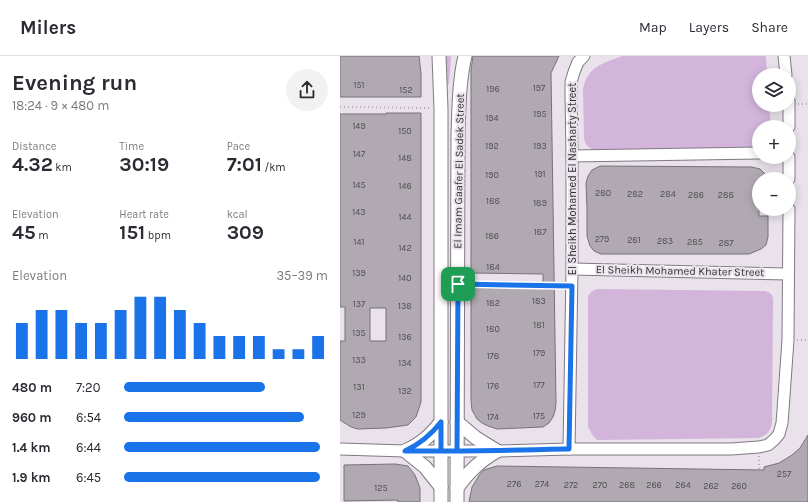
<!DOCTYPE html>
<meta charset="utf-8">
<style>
body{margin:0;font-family:Karla,sans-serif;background:#f2f2f3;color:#2b2b33;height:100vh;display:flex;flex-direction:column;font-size:15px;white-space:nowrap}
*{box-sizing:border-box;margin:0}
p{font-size:13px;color:#7c7c81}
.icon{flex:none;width:22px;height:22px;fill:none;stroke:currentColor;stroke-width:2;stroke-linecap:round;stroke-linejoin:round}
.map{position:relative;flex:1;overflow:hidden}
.drawer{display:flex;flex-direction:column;background:#fff;width:340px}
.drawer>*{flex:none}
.controls{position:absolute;left:412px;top:12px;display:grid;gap:8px}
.controls a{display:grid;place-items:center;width:44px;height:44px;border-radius:50%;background:#fff;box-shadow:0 2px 10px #0003;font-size:20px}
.pin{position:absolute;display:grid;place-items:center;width:34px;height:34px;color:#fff;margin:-17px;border-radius:8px;box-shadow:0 2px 6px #0006}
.round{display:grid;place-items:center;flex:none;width:42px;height:42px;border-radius:21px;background:#f2f2f3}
.summary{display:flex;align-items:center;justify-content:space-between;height:68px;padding:0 12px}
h1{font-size:22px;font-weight:700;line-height:30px}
.stats{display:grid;grid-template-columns:repeat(3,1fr);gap:6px;height:68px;padding:4px 12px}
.stats div{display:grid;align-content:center}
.stats b{font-size:20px;font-weight:700}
.stats small{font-size:11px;font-weight:400}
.stats p{font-size:11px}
.chart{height:112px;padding:8px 12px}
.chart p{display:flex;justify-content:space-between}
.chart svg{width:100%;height:72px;margin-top:4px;stroke:#1a73e8;stroke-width:6}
ul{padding:0 12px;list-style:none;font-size:13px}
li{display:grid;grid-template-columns:64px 48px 1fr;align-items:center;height:30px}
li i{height:10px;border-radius:5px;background:#1a73e8}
header{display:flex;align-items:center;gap:24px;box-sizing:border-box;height:56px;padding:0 20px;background:#fff;border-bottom:1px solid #e1e1e2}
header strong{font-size:19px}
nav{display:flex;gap:22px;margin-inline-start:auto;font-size:14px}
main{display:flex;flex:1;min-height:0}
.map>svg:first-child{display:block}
</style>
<header>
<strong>Milers</strong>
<nav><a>Map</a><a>Layers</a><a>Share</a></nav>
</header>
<main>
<section class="drawer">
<div class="summary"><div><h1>Evening run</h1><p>18:24 · 9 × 480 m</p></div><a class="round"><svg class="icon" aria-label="share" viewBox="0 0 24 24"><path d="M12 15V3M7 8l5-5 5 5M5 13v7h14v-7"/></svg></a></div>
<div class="stats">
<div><p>Distance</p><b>4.32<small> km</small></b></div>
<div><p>Time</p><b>30:19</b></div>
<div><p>Pace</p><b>7:01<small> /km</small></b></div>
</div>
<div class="stats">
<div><p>Elevation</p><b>45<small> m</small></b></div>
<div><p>Heart rate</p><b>151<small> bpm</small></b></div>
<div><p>kcal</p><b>309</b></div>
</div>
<div class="chart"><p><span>Elevation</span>35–39 m</p>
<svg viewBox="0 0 160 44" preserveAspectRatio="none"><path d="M5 44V22M15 44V14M25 44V14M35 44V22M45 44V22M55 44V14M65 44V6M75 44V6M85 44V14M95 44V22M105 44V30M115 44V30M125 44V30M135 44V38M145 44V38M155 44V30"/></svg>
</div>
<ul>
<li><b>480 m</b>7:20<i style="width:69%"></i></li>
<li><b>960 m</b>6:54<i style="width:88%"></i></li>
<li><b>1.4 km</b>6:44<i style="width:96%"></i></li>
<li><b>1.9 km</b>6:45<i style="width:96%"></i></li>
</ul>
</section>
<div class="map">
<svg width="468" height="446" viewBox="0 0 468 446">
<rect width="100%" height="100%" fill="#e9e2eb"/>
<g fill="#d3b5dc">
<path d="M104,0H111L109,28H105Z"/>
<path d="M282,0H426L427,19H419V49H429L431,71H419V93L258,95C251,94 245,90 244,82L243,33C248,10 262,8 282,0Z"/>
<path d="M257,233L425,235C435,238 433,243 433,251L432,368C430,376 426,380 418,382L257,384L253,380L248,371V240L251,236Z"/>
</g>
<g fill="#b0a9b2" stroke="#777179" fill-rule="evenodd">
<path d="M0,0H79L81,17V41H0Z"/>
<path d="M133,0H219L211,17L216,347L215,355L213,361L209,367L203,371L157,373L148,370L142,367L137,363L132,354L131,344V232H203V218L131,217V14Z"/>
<path d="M46,57H81V346L76,361L68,369L46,372L18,373L11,371L0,364V285H5V251H0V58H46ZM30,252H46V285H30Z"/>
<path d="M260,110L412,111L420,113L424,117L426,123H419V160H428V181L426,189L421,193L409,198H261L254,195L250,190L247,180V153L246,127L248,120L252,114Z"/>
<path d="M468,379V446H129L132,431L140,418L144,414L157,410L424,414V411L439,407L452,399L460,392Z"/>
<path d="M55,408L68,410L75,419L80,432V446H58V444L4,445V409Z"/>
</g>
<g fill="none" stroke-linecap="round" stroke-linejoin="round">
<defs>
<g id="minor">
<path d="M444,0L446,19"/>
<path d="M449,71V45"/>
<path d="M232,100L419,97"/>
<path d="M449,123V101"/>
<path d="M232,213L448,218"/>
<path d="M0,393L65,395H157L229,393H391L419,391L428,389L434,384L439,378L442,367L443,354L448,284L449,153"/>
<path d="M229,393L232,213V100L231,38V26L234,16L238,6L244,0"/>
</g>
<g id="tertiary">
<path d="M99,0L101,53V446"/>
<path d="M117,366L136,382L157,395"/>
<path d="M101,431L85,411L65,395C81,388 90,380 101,366"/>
<path d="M117,432C129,415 140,405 157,395"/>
<path d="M117,446L118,78C119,52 119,25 125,0"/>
</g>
</defs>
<use href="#minor" stroke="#807982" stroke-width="13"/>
<use href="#tertiary" stroke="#807982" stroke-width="15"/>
<g stroke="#b0aab1" stroke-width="2" stroke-dasharray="1 3" stroke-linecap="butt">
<path d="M458,48H468"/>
<path d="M0,51L91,52"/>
<path d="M129,228L223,230"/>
<path d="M457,284H468"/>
<path d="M419,400L420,446"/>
</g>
<use href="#minor" stroke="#fff" stroke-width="11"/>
<use href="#tertiary" stroke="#fff" stroke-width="13"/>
</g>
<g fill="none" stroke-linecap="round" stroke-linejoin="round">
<defs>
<path id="route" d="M118,228L117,395H65C80,388 90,380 101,366V395C144,395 186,394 229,393L232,230L118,228"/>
</defs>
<use href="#route" stroke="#fff" stroke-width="8"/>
<use href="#route" stroke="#1a73e8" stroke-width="5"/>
</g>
<g text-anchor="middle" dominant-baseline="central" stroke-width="4" stroke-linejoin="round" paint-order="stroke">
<g font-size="9" fill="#524e53">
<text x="19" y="29">151</text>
<text x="199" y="32">197</text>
<text x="153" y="33">196</text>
<text x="66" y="34">152</text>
<text x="200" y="58">195</text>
<text x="152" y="62">194</text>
<text x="19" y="70">149</text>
<text x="65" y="75">150</text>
<text x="152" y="90">192</text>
<text x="200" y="90">193</text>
<text x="19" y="98">147</text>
<text x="65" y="102">148</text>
<text x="200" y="118">191</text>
<text x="152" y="119">190</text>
<text x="19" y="129">145</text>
<text x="65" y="130">146</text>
<text x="263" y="137">280</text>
<text x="295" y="138">282</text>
<text x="328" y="138">284</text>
<text x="356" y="139">286</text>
<text x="386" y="139">288</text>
<text x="153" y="145">188</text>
<text x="200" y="147">189</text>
<text x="19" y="156">143</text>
<text x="65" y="161">144</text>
<text x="200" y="176">187</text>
<text x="152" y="180">186</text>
<text x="262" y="183">279</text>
<text x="294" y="184">281</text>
<text x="325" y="185">283</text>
<text x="19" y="186">141</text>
<text x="355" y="186">285</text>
<text x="386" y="187">287</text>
<text x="65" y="192">142</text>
<text x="153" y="211">184</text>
<text x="19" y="217">139</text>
<text x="65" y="222">140</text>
<text x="199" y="245">183</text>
<text x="153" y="247">182</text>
<text x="19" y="248">137</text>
<text x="65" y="250">138</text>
<text x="199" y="269">181</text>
<text x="153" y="273">180</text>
<text x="19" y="277">135</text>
<text x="65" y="281">136</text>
<text x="199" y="297">179</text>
<text x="153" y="300">178</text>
<text x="19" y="304">133</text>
<text x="65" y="307">134</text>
<text x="199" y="329">177</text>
<text x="153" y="330">176</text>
<text x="19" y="331">131</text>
<text x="65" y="335">132</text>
<text x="19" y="359">129</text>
<text x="199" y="360">175</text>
<text x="153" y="361">174</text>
<text x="444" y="418">257</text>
<text x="174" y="428">276</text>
<text x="202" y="428">274</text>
<text x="231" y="429">272</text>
<text x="260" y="429">270</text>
<text x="287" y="429">268</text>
<text x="314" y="429">266</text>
<text x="343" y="429">264</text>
<text x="371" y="430">262</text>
<text x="399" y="430">260</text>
<text x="41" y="432">125</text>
</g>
<g font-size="11" fill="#322f33" stroke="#e9e2eb">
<text transform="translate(119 115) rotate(-89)">El Imam Gaafer El Sadek Street</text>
<text transform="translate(232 123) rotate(-90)">El Sheikh Mohamed El Nasharty Street</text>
<text transform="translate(340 215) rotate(1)">El Sheikh Mohamed Khater Street</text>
</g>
</g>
</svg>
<div class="controls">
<a><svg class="icon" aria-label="layers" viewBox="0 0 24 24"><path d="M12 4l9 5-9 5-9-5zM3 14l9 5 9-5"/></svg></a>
<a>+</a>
<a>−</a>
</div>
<div class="pin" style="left:118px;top:228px;background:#1e9e55"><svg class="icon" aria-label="arrive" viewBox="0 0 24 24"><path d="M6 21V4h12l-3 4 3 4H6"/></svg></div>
</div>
</main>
